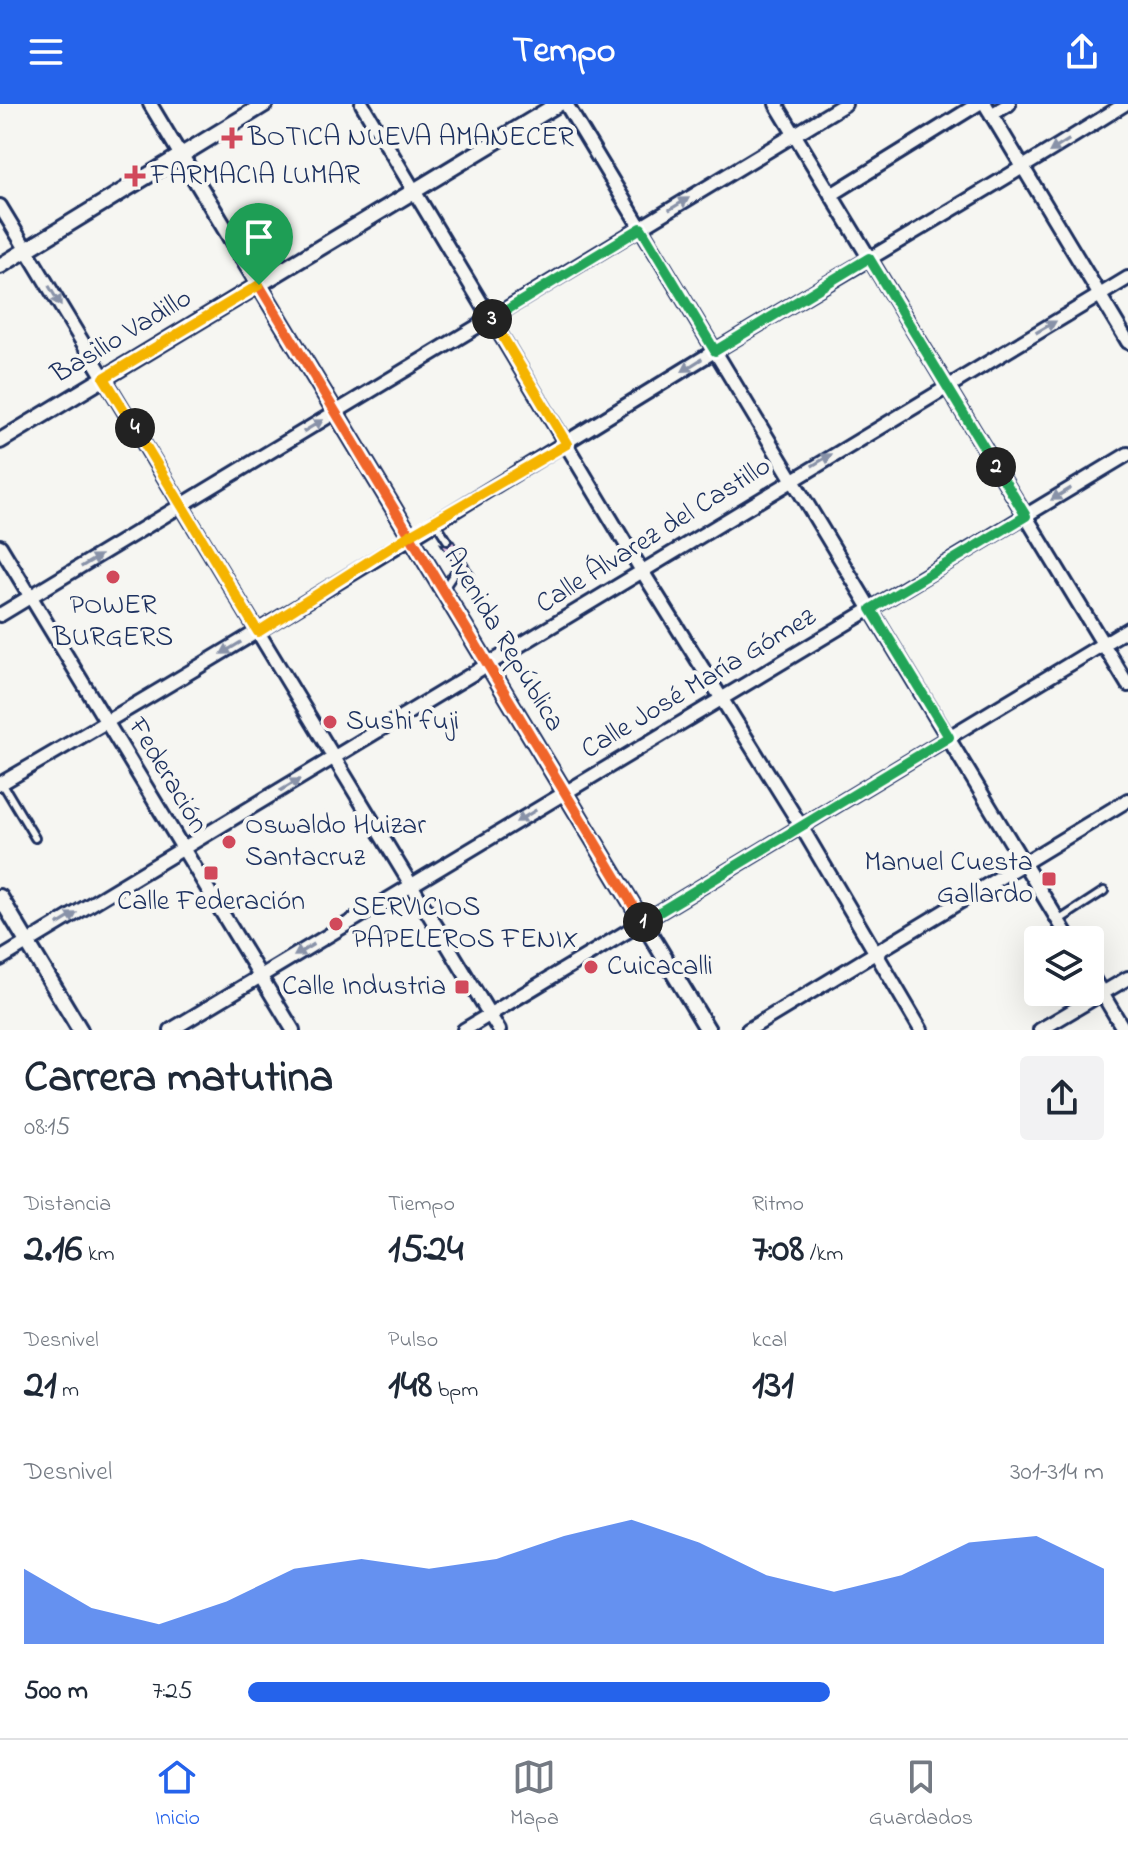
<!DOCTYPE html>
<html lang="es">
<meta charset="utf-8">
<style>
body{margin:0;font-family:"Indie Flower",sans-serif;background:#f2f2f3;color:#1f2937;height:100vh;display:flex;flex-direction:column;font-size:30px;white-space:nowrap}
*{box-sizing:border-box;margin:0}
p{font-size:26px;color:#747a83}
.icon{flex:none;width:44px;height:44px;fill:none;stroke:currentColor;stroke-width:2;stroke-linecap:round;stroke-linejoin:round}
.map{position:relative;height:926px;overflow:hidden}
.drawer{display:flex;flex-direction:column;background:#fff;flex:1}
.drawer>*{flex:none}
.tools{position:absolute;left:1024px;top:822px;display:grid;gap:16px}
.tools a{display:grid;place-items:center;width:80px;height:80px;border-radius:8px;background:#fff;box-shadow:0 8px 32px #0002;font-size:40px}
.pin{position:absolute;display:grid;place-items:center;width:68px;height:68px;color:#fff;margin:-82px -34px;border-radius:50% 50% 50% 0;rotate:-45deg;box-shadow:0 0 8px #0007}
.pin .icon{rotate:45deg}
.km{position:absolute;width:40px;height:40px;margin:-20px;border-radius:50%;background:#222;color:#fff;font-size:22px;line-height:40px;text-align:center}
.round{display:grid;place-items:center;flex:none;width:84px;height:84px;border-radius:8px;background:#f2f2f3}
.headline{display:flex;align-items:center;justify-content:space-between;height:136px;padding:0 24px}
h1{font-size:44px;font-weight:700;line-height:60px}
.stats{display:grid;grid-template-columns:repeat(3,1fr);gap:12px;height:136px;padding:8px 24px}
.stats div{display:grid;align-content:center}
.stats b{font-size:40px;font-weight:700}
.stats small{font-size:22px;font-weight:400}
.stats p{font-size:22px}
.chart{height:224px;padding:16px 24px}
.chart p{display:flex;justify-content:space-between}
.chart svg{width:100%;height:144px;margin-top:8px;fill:#2563eb;opacity:.7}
ul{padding:0 24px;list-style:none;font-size:26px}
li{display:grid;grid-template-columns:128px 96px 1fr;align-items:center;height:60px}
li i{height:20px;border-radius:10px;background:#2563eb}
header{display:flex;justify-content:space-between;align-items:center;height:104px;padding:0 24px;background:#2563eb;color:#fff;font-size:36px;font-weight:700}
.tab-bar{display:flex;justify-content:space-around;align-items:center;height:112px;border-top:2px solid #e0e1e3;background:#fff;font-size:22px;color:#747a83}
.tab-bar a{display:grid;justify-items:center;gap:4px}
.tab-bar .current{color:#2563eb}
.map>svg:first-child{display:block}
</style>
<header><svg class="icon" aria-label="menu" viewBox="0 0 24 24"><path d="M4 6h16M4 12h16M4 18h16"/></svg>Tempo<svg class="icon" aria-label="share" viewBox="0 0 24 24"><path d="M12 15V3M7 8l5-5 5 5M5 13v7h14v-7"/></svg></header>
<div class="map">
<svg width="1128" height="926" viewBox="0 0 1128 926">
<rect width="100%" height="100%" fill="#f6f6f2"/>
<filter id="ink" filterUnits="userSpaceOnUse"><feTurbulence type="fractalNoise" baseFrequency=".0125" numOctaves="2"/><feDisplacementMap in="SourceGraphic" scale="16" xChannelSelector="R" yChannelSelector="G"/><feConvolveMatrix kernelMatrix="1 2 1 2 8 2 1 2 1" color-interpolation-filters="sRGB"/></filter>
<g filter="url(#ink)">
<path fill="#e4bbe1" stroke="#1b2f5e" stroke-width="2" d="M453,436L475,471L465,478L460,471L462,462L454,460L441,440L448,442Z"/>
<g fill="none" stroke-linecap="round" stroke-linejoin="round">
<defs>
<g id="service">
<path d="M436,419L447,436"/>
<path d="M443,486L457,465"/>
<path d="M2,679L35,734"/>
<path d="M1058,817L1104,787"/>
</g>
<g id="minor">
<path d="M150,0L180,50"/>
<path d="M362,0L642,467L801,722L921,926"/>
<path d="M566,0L1070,836"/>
<path d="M776,0L1128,581"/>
<path d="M985,0L1128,238"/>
<path d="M991,11L1009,0"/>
<path d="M831,91L978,0"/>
<path d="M0,102L499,926"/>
<path d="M0,442L293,926"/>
<path d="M0,511L845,0"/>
<path d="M0,680C242,540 479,391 718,245C853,163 991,85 1125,0"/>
<path d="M0,855L1128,174"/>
<path d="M1090,869L1124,926"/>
<path d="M171,926L1128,350"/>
<path d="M464,926L1128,525"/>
<path d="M748,926L1128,696"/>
<path d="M1040,926L1128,874"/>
</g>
<g id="tertiary">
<path d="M180,50L708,926"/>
<path d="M0,162L265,0"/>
<path d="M0,337L558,0"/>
<path d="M0,793L80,926"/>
</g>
</defs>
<use href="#service" stroke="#1b2f5e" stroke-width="12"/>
<use href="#minor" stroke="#1b2f5e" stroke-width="18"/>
<use href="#tertiary" stroke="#1b2f5e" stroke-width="20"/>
<use href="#service" stroke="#f6f6f2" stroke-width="6"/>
<use href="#minor" stroke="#f6f6f2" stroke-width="12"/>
<use href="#tertiary" stroke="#f6f6f2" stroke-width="14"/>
</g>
<defs><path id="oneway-solid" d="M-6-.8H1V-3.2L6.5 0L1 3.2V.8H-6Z" transform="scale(2)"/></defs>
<g fill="#8892a8">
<use href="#oneway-solid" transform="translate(1059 42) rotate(148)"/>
<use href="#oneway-solid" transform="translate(679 100) rotate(-31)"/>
<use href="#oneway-solid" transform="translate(55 192) rotate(59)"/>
<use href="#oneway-solid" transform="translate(1046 223) rotate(-30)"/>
<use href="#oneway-solid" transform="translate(692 261) rotate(148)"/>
<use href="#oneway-solid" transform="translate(313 322) rotate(-31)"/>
<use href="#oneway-solid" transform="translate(822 356) rotate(-31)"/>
<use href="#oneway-solid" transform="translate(1061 390) rotate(149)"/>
<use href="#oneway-solid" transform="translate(91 457) rotate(-31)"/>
<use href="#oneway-solid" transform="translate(231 544) rotate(149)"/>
<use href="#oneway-solid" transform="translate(290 681) rotate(-31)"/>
<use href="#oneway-solid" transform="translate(526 712) rotate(149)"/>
<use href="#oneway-solid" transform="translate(67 815) rotate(-31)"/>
<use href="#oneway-solid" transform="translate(304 846) rotate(149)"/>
</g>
</g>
<g fill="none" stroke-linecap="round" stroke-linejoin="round" filter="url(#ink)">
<defs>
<path id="split-1" d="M259,181L643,818"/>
<path id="split-2" d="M643,818L949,633L871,505L1026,412L996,363"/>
<path id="split-3" d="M492,215L641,124L715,247L869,154L996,363"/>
<path id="split-4" d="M135,324L258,528L410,431L567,340L492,215"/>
<path id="split-5" d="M135,324L104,274L259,181"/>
</defs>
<use href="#split-1" stroke="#fff" stroke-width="16"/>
<use href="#split-2" stroke="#fff" stroke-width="16"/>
<use href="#split-3" stroke="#fff" stroke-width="16"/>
<use href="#split-4" stroke="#fff" stroke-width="16"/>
<use href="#split-5" stroke="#fff" stroke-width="16"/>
<use href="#split-1" stroke="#f0652b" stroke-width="10"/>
<use href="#split-2" stroke="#22a559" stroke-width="10"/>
<use href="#split-3" stroke="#22a559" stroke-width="10"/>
<use href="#split-4" stroke="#f5b400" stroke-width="10"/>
<use href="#split-5" stroke="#f5b400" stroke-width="10"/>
</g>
<g fill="#d1495b" stroke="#f6f6f2" stroke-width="3">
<path d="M228 22h8v8h8v8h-8v8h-8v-8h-8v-8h8z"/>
<path d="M131 60h8v8h8v8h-8v8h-8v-8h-8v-8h8z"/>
<circle cx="113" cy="473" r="8"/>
<circle cx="330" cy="618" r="8"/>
<circle cx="229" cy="738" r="8"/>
<rect x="203" y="761" width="16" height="16" rx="4"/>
<rect x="1041" y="767" width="16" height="16" rx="4"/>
<circle cx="336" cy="820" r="8"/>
<circle cx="591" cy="863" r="8"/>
<rect x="454" y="875" width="16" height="16" rx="4"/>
</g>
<g text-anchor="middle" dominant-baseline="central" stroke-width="8" stroke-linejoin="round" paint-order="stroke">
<g font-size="28" fill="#1b2f5e" stroke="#f6f6f2" text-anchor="start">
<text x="248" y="34">BOTICA NUEVA AMANECER</text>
<text x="151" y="72">FARMACIA LUMAR</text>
<text x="113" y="502" text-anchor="middle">POWER<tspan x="113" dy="32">BURGERS</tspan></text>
<text x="346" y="618">Sushi fuji</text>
<text x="245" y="722">Oswaldo Huizar<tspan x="245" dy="32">Santacruz</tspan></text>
<text x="1033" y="759" text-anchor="end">Manuel Cuesta<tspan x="1033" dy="32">Gallardo</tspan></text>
<text x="211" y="798" text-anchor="middle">Calle Federación</text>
<text x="352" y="804">SERVICIOS<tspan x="352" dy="32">PAPELEROS FENIX</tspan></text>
<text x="607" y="863">Cuicacalli</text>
<text x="446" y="883" text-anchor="end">Calle Industria</text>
</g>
<g font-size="28" fill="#1b2f5e" stroke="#f6f6f2">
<text transform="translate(122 233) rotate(-31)">Basilio Vadillo</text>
<text transform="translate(654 432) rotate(-32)">Calle Álvarez del Castillo</text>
<text transform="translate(503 536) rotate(59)">Avenida República</text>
<text transform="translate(699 580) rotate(-31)">Calle José María Gómez</text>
<text transform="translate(167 672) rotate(59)">Federación</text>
</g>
</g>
</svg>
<div class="tools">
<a><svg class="icon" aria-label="layers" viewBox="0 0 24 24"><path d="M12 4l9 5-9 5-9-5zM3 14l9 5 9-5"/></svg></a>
</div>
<div class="pin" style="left:259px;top:181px;background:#1e9e55"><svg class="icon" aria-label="arrive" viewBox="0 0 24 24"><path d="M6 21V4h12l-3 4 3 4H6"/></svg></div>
<b class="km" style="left:643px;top:818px">1</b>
<b class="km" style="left:996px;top:363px">2</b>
<b class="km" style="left:492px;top:215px">3</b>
<b class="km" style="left:135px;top:324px">4</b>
</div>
<section class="drawer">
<div class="headline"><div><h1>Carrera matutina</h1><p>08:15</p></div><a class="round"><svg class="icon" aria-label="share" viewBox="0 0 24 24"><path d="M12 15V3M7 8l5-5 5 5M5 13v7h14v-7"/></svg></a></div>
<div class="stats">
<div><p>Distancia</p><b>2.16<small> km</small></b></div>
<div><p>Tiempo</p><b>15:24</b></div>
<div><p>Ritmo</p><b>7:08<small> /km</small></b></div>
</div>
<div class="stats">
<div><p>Desnivel</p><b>21<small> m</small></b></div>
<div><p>Pulso</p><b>148<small> bpm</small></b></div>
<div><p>kcal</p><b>131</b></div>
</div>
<div class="chart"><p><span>Desnivel</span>301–314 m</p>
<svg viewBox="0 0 160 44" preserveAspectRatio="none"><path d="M0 44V21L10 33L20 38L30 31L40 21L50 18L60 21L70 18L80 11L90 6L100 13L110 23L120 28L130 23L140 13L150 11L160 21V44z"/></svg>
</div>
<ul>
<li><b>500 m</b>7:25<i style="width:68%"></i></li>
</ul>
</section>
<nav class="tab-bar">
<a class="current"><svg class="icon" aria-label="home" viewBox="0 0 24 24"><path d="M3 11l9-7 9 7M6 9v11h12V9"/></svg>Inicio</a>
<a><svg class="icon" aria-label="map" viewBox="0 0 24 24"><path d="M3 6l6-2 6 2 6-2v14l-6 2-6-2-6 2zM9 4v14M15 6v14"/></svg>Mapa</a>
<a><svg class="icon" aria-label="saved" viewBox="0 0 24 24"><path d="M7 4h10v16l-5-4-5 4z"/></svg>Guardados</a>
</nav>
